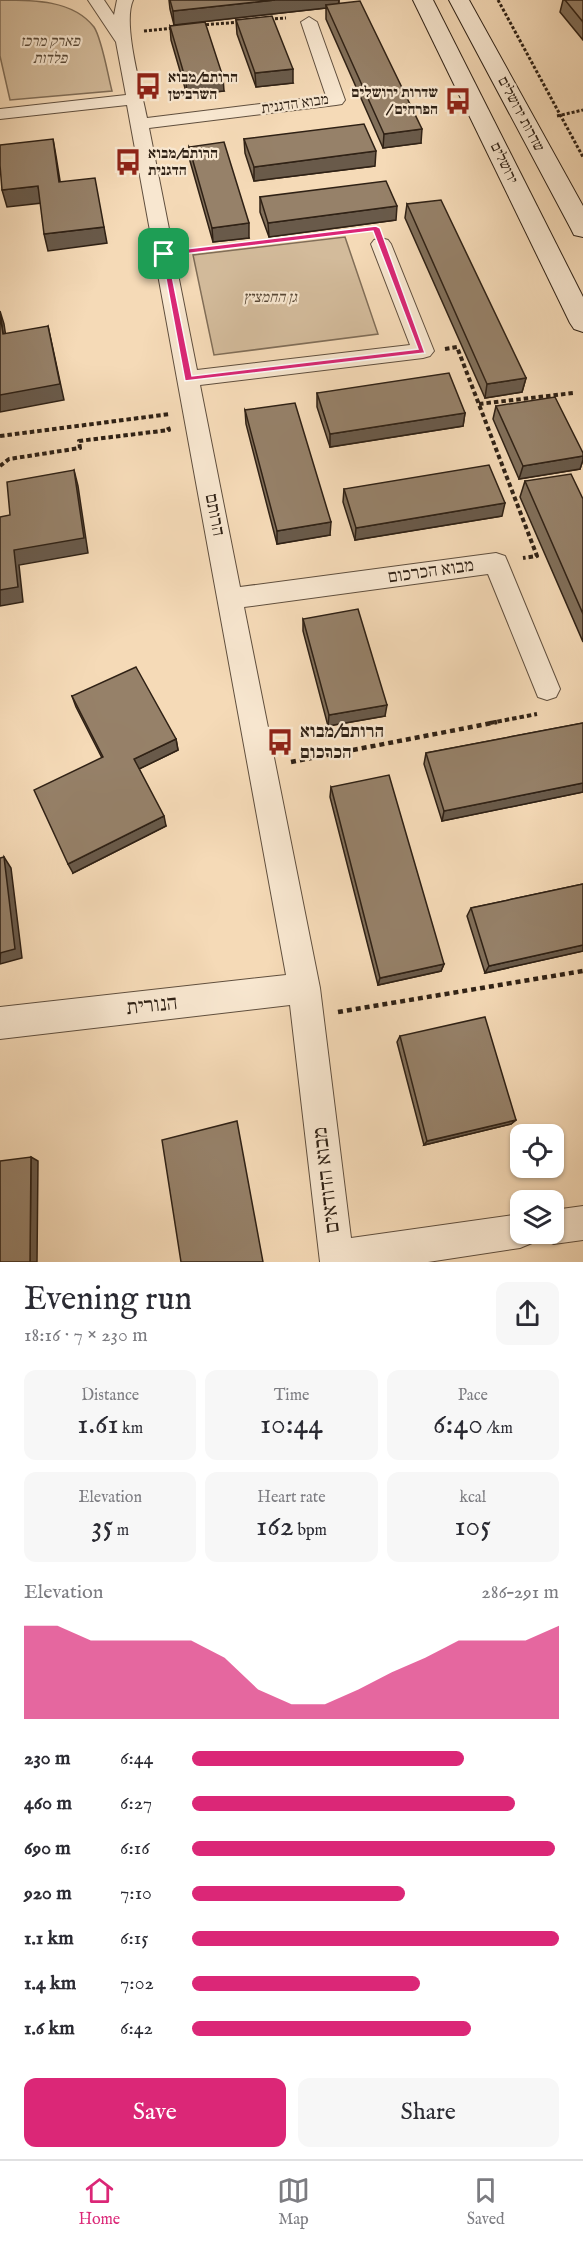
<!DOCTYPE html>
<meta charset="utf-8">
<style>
body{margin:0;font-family:"IM FELL English","Frank Ruhl Libre",serif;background:#f7f7f7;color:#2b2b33;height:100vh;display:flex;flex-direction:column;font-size:22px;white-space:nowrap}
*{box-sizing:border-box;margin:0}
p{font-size:20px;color:#7c7c81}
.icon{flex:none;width:33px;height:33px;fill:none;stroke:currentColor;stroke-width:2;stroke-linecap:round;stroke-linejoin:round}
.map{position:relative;height:1262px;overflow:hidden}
.details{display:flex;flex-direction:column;background:#fff;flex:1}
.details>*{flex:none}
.tools{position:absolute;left:510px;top:1124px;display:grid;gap:12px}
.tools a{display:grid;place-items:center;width:54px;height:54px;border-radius:12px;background:#fff;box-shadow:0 2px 4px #0004;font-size:30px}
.pin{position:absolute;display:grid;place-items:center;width:51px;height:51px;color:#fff;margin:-26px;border-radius:12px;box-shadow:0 3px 9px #0006}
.round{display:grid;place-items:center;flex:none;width:63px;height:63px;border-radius:12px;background:#f7f7f7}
.head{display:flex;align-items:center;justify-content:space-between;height:102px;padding:0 24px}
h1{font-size:33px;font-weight:600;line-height:45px}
.metrics{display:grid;grid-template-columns:repeat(3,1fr);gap:9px;height:102px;padding:6px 24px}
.metrics div{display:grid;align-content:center;border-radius:12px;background:#f7f7f7;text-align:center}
.metrics b{font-size:30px;font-weight:600}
.metrics small{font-size:16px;font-weight:400}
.metrics p{font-size:16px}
.chart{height:168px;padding:12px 24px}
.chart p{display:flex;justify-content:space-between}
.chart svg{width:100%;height:108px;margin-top:6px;fill:#db2777;opacity:.7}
.button{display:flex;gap:12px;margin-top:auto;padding:12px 24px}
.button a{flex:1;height:69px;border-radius:12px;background:#db2777;color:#fff;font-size:24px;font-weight:600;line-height:69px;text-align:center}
.button a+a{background:#f7f7f7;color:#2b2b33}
ul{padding:0 24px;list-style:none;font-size:20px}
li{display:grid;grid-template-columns:96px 72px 1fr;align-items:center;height:45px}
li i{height:15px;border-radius:8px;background:#db2777}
.tab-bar{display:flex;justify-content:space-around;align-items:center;height:84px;border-top:2px solid #e1e1e2;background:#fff;font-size:16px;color:#7c7c81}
.tab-bar a{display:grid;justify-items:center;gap:3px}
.tab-bar .active{color:#db2777}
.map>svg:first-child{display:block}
</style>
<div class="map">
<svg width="583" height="1262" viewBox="0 0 583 1262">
<rect width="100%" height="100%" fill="#f5dab7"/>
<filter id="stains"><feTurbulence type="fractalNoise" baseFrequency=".00333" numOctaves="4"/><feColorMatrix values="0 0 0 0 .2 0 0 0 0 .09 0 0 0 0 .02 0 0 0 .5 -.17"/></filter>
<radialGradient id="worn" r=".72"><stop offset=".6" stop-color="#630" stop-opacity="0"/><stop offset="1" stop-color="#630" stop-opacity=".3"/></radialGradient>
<g fill="#d3bb9b" stroke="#816e58" stroke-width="1.5">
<path d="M0,0C34,0 73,0 94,27C102,39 108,76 112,91L10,100L0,56Z"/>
<path d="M345,237L378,334L214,355L193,255Z"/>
</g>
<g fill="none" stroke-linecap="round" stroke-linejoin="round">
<defs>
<g id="street">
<path d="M88,0H104L114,15L117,0H133C122,24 142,91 147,118L326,96L301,22L309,17L317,22L345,100L342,104L336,105L149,128L197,370L410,345L371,244L374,240L381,238L388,240L391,244L434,351L430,356L423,358L200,385L240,587L496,553L505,556L508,563L560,689L556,697L547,700L538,697L488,574L244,607L320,988L351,1238L520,1214V1233H537L532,1243L520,1248L428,1262H320L290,1005L0,1039V1007L286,975L127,105L0,119V109L126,95L116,42Z"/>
<path d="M583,1206V1240L554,1244L542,1239L539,1233H554V1210Z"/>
</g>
<g id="secondary">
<path d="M413,0H433L583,297V332L574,329L570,323Z"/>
<path d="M449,0H469L583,206V237L574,235L571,229Z"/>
</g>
</defs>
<use href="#street" stroke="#604f3e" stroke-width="2"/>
<use href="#secondary" stroke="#2f2115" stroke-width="2"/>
<g stroke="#2f2115" stroke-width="3" stroke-dasharray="3 2" stroke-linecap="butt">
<path d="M498,0L583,157"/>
<path d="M270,19L286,18"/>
<path d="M201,25L241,22"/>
<path d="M144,31L173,28"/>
<path d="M557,116L583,110"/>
<path d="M189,251L363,230"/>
</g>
<g stroke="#2f2115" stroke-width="4" stroke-dasharray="4.5 3" stroke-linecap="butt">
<path d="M445,349L457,347L537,556L523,558"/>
<path d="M479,404L573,393"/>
<path d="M0,436L170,414"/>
<path d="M0,466L9,459L80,448L79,441L169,430L168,427"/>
<path d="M490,723L537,714"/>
</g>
<g stroke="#2f2115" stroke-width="4.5" stroke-dasharray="5 4" stroke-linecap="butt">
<path d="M291,762L497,722"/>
<path d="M338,1012L583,971"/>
</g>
<use href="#street" fill="#f8e7d0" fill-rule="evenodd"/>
<use href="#secondary" fill="#f8e7d0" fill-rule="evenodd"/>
</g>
<g fill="#816f5a" stroke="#2f2115" stroke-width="1.5">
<path d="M169,0H339V3L421,143L383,148L326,19V8L174,25L170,9Z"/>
<path d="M563,0H583V40L560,12Z"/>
<path d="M236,20L293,83L256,87L237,34Z"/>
<path d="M170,26L224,91L187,95L171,40Z"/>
<path d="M244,139L375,166L254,181L245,153Z"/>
<path d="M189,147L249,238L213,242L190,161Z"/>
<path d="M260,197L396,220L269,237L260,212Z"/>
<path d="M407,204L526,378L522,392L485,398L405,218Z"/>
<path d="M317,393L465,413L463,426L330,447L317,407Z"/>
<path d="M496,406L583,453V460L580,469L519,479L493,419Z"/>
<path d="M245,410L330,535L277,544L246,424Z"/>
<path d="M525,481L583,499V642L520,497Z"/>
<path d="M344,489L502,516L355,540L343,502Z"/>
<path d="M303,619L385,716L328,726L303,631Z"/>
<path d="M72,696L176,739L178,750L139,769L166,826L73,873L102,758L76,707Z"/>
<path d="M583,723V792L442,821L424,764L426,753Z"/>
<path d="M331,787L444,964L441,971L378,985L330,797Z"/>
<path d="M583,884V951L485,973L467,916L471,908Z"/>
<path d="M400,1036L516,1120L511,1124L424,1145L397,1042Z"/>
</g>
<g fill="#695a4a" stroke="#2f2115" stroke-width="1.5">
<path d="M275,0H339L338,7L326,5V8L174,25L173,11Z"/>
<path d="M293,69V83L256,87L255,73Z"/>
<path d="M223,77L224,91L187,95L186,81Z"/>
<path d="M422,129L421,143L383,148L384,134Z"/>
<path d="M53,139L56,156L63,199L59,182Z"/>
<path d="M376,151L375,166L254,181V167Z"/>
<path d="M38,186L42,203L7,207L2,190Z"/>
<path d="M397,206L396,220L269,237L268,223Z"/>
<path d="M249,223V238L213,242L212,228Z"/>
<path d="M104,227L107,243L48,251L44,234Z"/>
<path d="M0,311L4,324L8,351L3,334Z"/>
<path d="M48,326L64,400L0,412V395Z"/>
<path d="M526,378L522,392L485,398L487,384Z"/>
<path d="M465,413L463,426L330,447V434Z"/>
<path d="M583,456V460L580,469L519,479L523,466Z"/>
<path d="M74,470L78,486L88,553L19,565L23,602L0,606V590L14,550Z"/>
<path d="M505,503L502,516L355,540L356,528Z"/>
<path d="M331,522L330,535L277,544V531Z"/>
<path d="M387,705L385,716L328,726L329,715Z"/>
<path d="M176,739L178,750L137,770L134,759Z"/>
<path d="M583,783V792L442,821L444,811Z"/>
<path d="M164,816L166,826L73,873L68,864Z"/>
<path d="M4,857L11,868L22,958L0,964Z"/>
<path d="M583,945V951L485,973L489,966Z"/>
<path d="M444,964L441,971L378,985L380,978Z"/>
<path d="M516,1120L511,1124L424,1145L427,1141Z"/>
<path d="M31,1157L38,1161L37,1262H30Z"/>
</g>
<g fill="#968169" stroke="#2f2115" stroke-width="1.5">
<path d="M170,0H275L173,11Z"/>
<path d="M565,0H583V22Z"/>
<path d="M360,1L422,129L384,134L326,5Z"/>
<path d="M272,16L293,69L255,73L236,20Z"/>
<path d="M205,22L223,77L186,81L170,26Z"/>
<path d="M364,124L376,151L254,167L244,139Z"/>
<path d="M53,139L59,182L95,178L104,227L44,234L38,186L2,190L0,165V145Z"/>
<path d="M224,142L249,223L212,228L189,147Z"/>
<path d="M386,181L397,206L268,223L260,197Z"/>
<path d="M441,200L526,378L487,384L407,204Z"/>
<path d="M0,314L3,334L48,326L60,384L0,395Z"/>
<path d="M449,373L465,413L330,434L317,393Z"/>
<path d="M555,397L583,453V456L523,466L496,406Z"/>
<path d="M295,403L331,522L277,531L245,410Z"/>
<path d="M489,465L505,503L356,528L344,489Z"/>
<path d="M74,470L84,538L14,550L18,587L0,590V517L10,515L7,482Z"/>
<path d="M571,474L583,499V614L525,481Z"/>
<path d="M358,609L387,705L329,715L303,619Z"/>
<path d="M136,667L176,739L134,759L164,816L68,864L34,790L103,757L72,696Z"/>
<path d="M583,723V783L444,811L426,753Z"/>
<path d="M389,775L444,964L380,978L331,787Z"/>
<path d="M4,857L15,949L0,953V858Z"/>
<path d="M583,884V945L489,966L471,908Z"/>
<path d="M485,1017L516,1120L427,1141L400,1036Z"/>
<path d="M237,1121L263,1262H181L162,1140Z"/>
<path d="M31,1157L30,1262H0V1161Z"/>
</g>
<path fill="#db2777" stroke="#fff" stroke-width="1.5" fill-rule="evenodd" d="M376,226L380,228L425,353L185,381L161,252ZM373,231L418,349L192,376L168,256Z"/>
<defs>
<symbol id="bus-bare" viewBox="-9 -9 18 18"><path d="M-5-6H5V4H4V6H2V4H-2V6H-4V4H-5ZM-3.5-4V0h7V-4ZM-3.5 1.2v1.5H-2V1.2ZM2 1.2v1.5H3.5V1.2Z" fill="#8f2418" stroke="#f8e7d0" stroke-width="2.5" paint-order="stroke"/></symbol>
</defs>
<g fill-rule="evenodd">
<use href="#bus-bare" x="129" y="67" width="38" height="38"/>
<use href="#bus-bare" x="439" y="82" width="38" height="38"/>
<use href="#bus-bare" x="109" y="143" width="38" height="38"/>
<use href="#bus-bare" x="261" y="723" width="38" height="38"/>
</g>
<g text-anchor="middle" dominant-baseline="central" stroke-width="4.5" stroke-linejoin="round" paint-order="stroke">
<g font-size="15" font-style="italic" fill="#584836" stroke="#f8e7d0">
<text x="50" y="41">פארק מרכז<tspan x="50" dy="17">פלדות</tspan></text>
<text x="270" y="297">גן החמציץ</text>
</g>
<g font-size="15" font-weight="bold" fill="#2f2115" stroke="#f8e7d0" text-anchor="start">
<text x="168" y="77">הרותם/מבוא<tspan x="168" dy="17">השרביטן</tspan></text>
<text x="438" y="92" text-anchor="end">שדרות ירושלים<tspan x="438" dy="17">/ הפרחים</tspan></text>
<text x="148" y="153">הרותם/מבוא<tspan x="148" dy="17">הדגנית</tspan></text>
</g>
<g font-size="15" fill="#2f2115" stroke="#f8e7d0">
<text transform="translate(295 104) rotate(-8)">מבוא הדגנית</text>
<text transform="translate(521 114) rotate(62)">שדרות ירושלים</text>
<text transform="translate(504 163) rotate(64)">ירושלים</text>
</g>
<g font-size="18" fill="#2f2115" stroke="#f8e7d0">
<text transform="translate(214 515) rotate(79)">הרותם</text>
<text transform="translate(431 572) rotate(-8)">מבוא הכרכום</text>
</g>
<g font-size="18" font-weight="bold" fill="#2f2115" stroke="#f8e7d0" text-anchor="start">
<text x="300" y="732">הרותם/מבוא<tspan x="300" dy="21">הכרכום</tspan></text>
</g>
<g font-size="21" fill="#2f2115" stroke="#f8e7d0">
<text transform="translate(152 1006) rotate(-6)">הנורית</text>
<text transform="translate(327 1180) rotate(-97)">מבוא הדודאים</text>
</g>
</g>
<rect width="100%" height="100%" filter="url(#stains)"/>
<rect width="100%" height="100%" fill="url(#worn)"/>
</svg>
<div class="tools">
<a><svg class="icon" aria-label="locate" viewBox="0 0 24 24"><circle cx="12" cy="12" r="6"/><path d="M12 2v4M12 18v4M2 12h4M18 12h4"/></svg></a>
<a><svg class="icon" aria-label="layers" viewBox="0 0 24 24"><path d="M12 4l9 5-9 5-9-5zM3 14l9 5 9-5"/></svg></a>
</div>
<div class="pin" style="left:164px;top:254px;background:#1e9e55"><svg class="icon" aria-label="arrive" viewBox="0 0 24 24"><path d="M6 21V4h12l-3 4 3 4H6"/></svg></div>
</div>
<section class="details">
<div class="head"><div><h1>Evening run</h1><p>18:16 · 7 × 230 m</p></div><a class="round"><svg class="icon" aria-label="share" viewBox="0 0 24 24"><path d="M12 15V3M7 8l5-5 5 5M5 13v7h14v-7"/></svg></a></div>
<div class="metrics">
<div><p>Distance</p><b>1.61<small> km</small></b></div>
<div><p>Time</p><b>10:44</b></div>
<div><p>Pace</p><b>6:40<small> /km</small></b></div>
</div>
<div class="metrics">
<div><p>Elevation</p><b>35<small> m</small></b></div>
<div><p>Heart rate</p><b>162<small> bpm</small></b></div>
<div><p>kcal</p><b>105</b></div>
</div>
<div class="chart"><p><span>Elevation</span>286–291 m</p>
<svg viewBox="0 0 160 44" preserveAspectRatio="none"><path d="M0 44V6L10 6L20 12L30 12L40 12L50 12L60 19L70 32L80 38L90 38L100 32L110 25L120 19L130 12L140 12L150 12L160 6V44z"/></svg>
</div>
<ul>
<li><b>230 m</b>6:44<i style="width:74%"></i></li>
<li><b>460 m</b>6:27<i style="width:88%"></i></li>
<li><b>690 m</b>6:16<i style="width:99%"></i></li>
<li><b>920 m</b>7:10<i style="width:58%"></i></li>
<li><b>1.1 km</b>6:15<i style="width:100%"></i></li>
<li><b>1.4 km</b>7:02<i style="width:62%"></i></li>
<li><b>1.6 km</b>6:42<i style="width:76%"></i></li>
</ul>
<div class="button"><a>Save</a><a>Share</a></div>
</section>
<nav class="tab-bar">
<a class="active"><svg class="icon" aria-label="home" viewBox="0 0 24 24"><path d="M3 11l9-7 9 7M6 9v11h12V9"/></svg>Home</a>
<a><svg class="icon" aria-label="map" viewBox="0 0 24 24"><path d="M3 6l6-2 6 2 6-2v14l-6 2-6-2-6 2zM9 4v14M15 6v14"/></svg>Map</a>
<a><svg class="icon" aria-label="saved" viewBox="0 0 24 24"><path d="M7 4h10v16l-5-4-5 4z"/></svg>Saved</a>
</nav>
